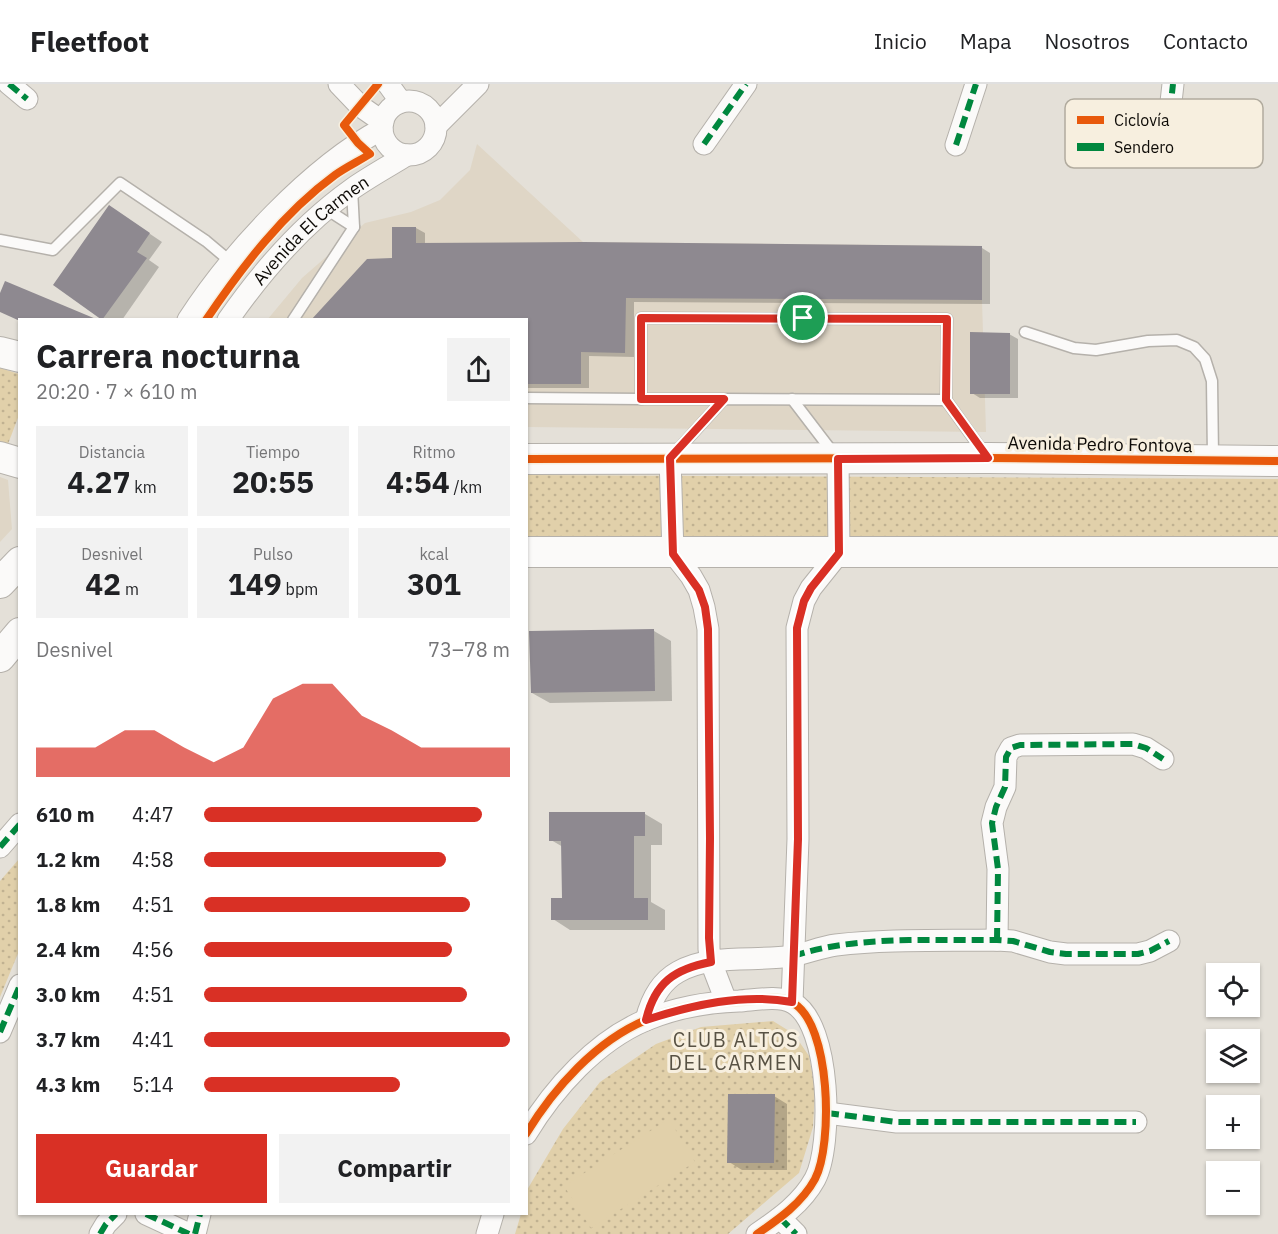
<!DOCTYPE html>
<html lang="es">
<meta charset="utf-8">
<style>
body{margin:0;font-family:"IBM Plex Sans",sans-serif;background:#f2f2f2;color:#202124;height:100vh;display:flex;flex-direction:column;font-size:22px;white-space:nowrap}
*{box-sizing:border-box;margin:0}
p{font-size:20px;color:#757577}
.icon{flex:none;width:33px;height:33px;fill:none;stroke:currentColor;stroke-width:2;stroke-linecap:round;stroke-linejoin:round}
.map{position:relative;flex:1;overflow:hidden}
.panel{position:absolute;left:18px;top:234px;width:510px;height:897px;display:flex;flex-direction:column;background:#fff;border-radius:0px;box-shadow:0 2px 4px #0004}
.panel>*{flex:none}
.tools{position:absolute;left:1206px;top:879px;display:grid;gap:12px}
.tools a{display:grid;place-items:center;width:54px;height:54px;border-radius:0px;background:#fff;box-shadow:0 2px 4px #0004;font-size:30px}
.pin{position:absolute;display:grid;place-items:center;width:51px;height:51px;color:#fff;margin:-26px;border:3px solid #fff;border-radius:50%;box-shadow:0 2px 6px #0007}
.round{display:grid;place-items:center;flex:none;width:63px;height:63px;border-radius:0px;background:#f2f2f2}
.summary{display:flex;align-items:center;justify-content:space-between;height:102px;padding:0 18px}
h1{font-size:33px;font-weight:700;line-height:45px}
.stats{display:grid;grid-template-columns:repeat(3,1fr);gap:9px;height:102px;padding:6px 18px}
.stats div{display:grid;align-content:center;border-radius:0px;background:#f2f2f2;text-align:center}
.stats b{font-size:30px;font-weight:700}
.stats small{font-size:16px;font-weight:400}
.stats p{font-size:16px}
.chart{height:168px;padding:12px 18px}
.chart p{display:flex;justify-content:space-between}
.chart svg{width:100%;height:108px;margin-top:6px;fill:#d93025;opacity:.7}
.button{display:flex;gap:12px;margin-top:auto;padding:12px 18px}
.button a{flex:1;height:69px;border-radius:0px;background:#d93025;color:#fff;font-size:24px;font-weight:700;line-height:69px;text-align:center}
.button a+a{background:#f2f2f2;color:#202124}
ul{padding:0 18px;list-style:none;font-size:20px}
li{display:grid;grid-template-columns:96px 72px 1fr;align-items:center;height:45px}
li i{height:15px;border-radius:8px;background:#d93025}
header{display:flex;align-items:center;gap:36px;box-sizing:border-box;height:84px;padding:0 30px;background:#fff;border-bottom:2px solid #e0e0e0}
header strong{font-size:28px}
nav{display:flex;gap:33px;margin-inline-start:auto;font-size:21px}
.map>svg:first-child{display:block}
</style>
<header>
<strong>Fleetfoot</strong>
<nav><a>Inicio</a><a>Mapa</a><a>Nosotros</a><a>Contacto</a></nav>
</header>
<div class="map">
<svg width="1278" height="1150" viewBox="0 0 1278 1150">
<defs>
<pattern id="grass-dots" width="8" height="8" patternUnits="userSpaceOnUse" patternTransform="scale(1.5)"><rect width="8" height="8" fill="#e1d0aa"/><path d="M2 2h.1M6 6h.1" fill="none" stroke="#c0b191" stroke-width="1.8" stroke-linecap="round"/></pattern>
</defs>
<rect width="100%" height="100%" fill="#e4e0d8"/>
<g fill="#dfd6c6">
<path d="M477,60L583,158L982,162V216L986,348L527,343L526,236H267L302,194L365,139L411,128L440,116L470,86Z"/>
<path d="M0,393L8,396L12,445L0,458Z"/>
</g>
<g fill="url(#grass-dots)">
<path d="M0,284L19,290V331L8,360L0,358Z"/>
<path d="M526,391L1278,395V460L527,458Z"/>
<path d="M19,775V867L0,913V797Z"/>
<path d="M773,937L794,950L809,972L815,1004L813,1043L799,1089L728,1150H515L521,1130H526L527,1106L563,1045L600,998L656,960L701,943Z"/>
</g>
<path fill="#e1d0aa" d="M669,1035L695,1078L591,1144L564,1102Z"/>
<g fill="#0003">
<path d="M110,123L162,158L149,176L159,183L122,236H105L55,201Z"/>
<path d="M394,144H416L425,149V160L982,164L990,169V220L634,218V273L589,272V304H526V236L398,176Z"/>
<path d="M1009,250L1018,255V314H980L972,309Z"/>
<path d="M654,547L671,557L672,617L550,619L532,609Z"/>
<path d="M645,730L662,740V761H651V818L665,826V846H570L553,835L563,815V763L551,756Z"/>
<path d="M774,1012L787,1020V1086H742L729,1078Z"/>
</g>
<g fill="#8e8990">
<path d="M109,121L150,149L137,168L147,174L102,236L53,201Z"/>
<path d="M392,143H416V159L583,158L982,162V216L626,214L625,269L581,268V300H526V236H311L367,175L392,174Z"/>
<path d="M5,197L96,235V236L20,237L0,228V209Z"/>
<path d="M970,248L1010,249V310H970Z"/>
<path d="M654,545L655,607L531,609L529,547Z"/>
<path d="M549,728H645V752H634V814H648V836H551V814H562L561,757H549Z"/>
<path d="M728,1010H775L774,1079H727Z"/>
</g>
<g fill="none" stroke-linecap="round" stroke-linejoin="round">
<defs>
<g id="lane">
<path d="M326,125L354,143"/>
<path d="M0,156L53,166L120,99L206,157L231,178"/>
<path d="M293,236L354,143L352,105"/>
<path d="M1025,248L1074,264L1096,266L1148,257L1177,256L1194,263L1205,275L1212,297L1213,373"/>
<path d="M526,314L641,315"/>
<path d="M792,315L834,370"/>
<path d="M946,316L984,369"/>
<path d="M674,370L724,315L946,316L947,235L641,234V315H724"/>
</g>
<g id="street">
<path d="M9,0L27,15"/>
<path d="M339,0L360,22L383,38"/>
<path d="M388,0L401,18"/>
<circle cx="409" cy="44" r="27"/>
<path d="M436,42L478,0"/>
<path d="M704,60L746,0"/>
<path d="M956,61L976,0"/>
<path d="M1166,63L1173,0"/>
<path d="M188,236C232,168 311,83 382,45"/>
<path id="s1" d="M228,236C262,187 303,140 352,105C369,93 389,82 407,71"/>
<path d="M670,374L673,469L691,492L699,506L704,523L708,545L709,865L711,878L726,917"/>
<path d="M0,763L20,740"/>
<path d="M997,856L998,785L992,739L996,723L1005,703L1006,673L1011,664L1020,661L1133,660L1146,664L1163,675"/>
<path d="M792,918L798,755L797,544L804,517L811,504L839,469L838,375"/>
<path d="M646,936C651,916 660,898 678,888C711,869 755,878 792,872C807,869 821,863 836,861C889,855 944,857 997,856L1013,857L1050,868L1066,870H1138L1150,867L1169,857"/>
<path d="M0,948L20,901"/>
<path d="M827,1029L897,1038H1136"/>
<path d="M526,1050C554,1004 596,957 646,936C675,924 709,918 739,917C755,916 779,911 793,919C831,940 833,1061 815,1095C802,1119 779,1135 757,1150"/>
<path d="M146,1130L189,1150"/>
<path d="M780,1134L796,1150"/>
<path d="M100,1150L106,1140L116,1130"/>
<path d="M195,1150L200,1130"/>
<path d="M487,1150L493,1130"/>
</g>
<g id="secondary">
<path d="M0,268L20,273"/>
<path d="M0,373L20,379"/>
<path d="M526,375L988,374L1278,377"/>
<path d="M526,468H1278"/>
<path d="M0,499L20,478"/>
<path d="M0,573L20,549"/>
</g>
</defs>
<use href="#lane" stroke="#b5b1ab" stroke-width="13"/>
<use href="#street" stroke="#b5b1ab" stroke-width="23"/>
<use href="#secondary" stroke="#b5b1ab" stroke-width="32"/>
<use href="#lane" stroke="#fbfaf9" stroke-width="10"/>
<use href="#street" stroke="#fbfaf9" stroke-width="21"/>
<use href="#secondary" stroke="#fbfaf9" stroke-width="30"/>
<g stroke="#00873e" stroke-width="6" stroke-dasharray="12 6" stroke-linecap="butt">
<path d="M9,0L27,15"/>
<path d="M704,60L746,0"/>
<path d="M956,61L976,0"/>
<path d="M1166,63L1173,0"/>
<path d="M0,763L20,740"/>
<path d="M997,856L998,785L992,739L996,723L1005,703L1006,673L1011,664L1020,661L1133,660L1146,664L1163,675"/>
<path d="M793,872C858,851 930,857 997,856L1013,857L1050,868L1066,870H1138L1150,867L1169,857"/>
<path d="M0,948L20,901"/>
<path d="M827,1029L897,1038H1136"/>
<path d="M146,1130L189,1150"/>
<path d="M780,1134L796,1150"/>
<path d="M100,1150L106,1140L116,1130"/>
<path d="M195,1150L200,1130"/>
</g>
<defs>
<g id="cycleway">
<path d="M206,236C242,183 283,129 335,91C346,83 359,77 370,70L358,59L344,41L378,0"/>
<path d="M526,375L988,374L1278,377"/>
<path d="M526,1050C554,1004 596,957 646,936C675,924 709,918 739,917C755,916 779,911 793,919C831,940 833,1061 815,1095C802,1119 779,1135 757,1150"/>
</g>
</defs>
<use href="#cycleway" stroke="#f7efdf" stroke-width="11"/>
<use href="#cycleway" stroke="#e8590c" stroke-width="8"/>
</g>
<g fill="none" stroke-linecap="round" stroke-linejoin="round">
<defs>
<path id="route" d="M641,234L947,235L946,316L988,374L838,375L839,469L811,504L804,517L797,544L798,755L792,918C744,909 692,921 646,936C655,898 675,885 711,878L709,854L710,754L708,545L705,523L699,506L673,470L670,374L724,315H641Z"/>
</defs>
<use href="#route" stroke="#fff" stroke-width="12"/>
<use href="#route" stroke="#d93025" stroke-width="8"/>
</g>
<g text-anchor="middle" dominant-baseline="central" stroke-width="6" stroke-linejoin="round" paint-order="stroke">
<g font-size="18" fill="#0e0b07" stroke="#f7efdf">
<text stroke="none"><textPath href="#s1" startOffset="123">Avenida El Carmen</textPath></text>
<text transform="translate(1100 360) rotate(1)">Avenida Pedro Fontova</text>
</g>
<g font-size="20" letter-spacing="1.5" fill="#585244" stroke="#f7efdf">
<text x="736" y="955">CLUB ALTOS<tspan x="736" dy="23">DEL CARMEN</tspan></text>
</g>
</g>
<rect x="1065" y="15" width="198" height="69" rx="9" fill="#f7efdf" stroke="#b1ab9e" stroke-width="1.5"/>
<rect x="1077" y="32" width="27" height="8" fill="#e8590c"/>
<rect x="1077" y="59" width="27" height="8" fill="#00873e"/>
<g font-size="16" fill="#0e0b07">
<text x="1114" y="42">Ciclovía</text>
<text x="1114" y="69">Sendero</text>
</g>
</svg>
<div class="tools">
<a><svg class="icon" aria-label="locate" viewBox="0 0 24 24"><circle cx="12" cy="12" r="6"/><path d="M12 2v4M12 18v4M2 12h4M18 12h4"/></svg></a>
<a><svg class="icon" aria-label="layers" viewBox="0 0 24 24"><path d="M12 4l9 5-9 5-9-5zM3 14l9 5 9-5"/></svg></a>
<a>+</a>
<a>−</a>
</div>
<div class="pin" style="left:803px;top:234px;background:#1e9e55"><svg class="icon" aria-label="arrive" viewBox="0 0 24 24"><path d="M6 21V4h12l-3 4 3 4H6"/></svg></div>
<section class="panel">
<div class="summary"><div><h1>Carrera nocturna</h1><p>20:20 · 7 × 610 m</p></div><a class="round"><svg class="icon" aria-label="share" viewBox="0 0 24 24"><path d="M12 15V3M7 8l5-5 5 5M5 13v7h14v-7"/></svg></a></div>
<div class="stats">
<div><p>Distancia</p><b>4.27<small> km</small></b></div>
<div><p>Tiempo</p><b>20:55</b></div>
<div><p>Ritmo</p><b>4:54<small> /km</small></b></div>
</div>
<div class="stats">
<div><p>Desnivel</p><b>42<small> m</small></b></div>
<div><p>Pulso</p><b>149<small> bpm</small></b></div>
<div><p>kcal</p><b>301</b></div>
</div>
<div class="chart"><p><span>Desnivel</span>73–78 m</p>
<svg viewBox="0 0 160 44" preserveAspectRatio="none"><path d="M0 44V32L10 32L20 32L30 25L40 25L50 32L60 38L70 32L80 12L90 6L100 6L110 19L120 25L130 32L140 32L150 32L160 32V44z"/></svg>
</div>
<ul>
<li><b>610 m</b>4:47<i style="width:91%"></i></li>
<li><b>1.2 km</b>4:58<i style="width:79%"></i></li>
<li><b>1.8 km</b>4:51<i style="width:87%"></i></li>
<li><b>2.4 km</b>4:56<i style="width:81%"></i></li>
<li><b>3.0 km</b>4:51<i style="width:86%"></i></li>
<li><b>3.7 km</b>4:41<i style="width:100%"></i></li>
<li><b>4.3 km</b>5:14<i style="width:64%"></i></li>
</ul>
<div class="button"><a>Guardar</a><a>Compartir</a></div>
</section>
</div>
